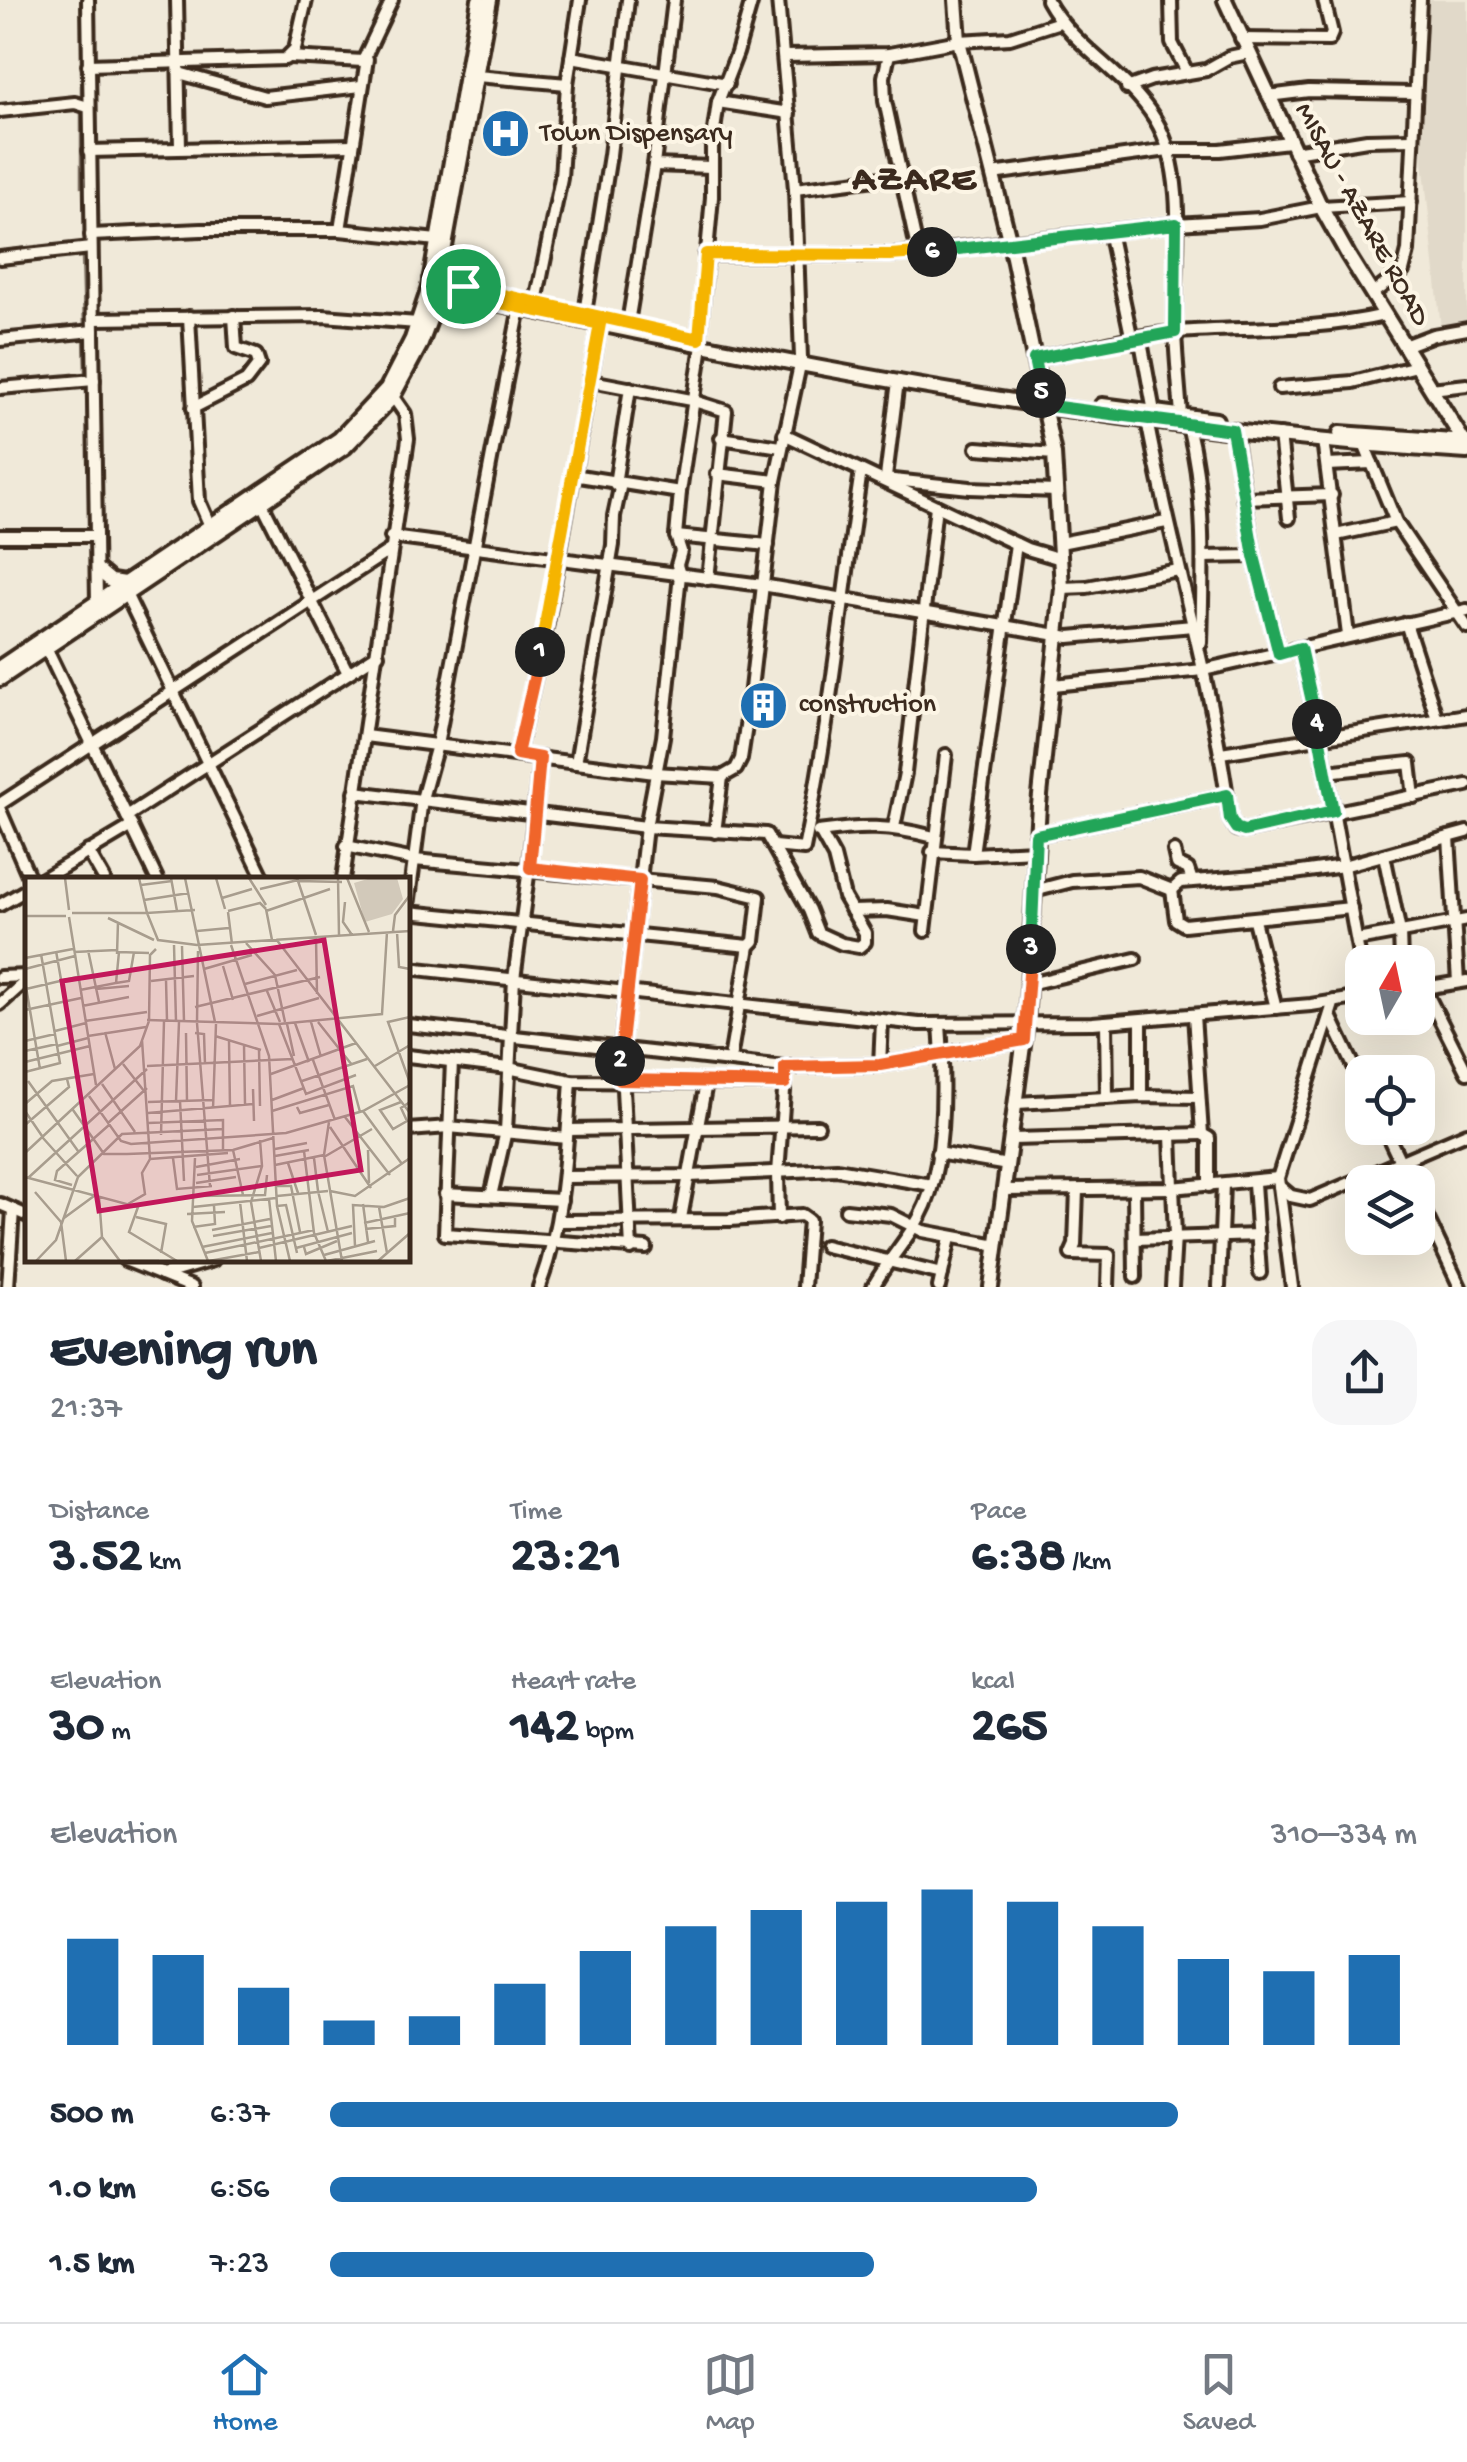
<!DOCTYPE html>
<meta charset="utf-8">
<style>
body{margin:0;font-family:"Gochi Hand",sans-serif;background:#f6f6f7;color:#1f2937;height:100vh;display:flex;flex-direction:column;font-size:38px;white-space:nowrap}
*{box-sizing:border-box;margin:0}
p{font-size:32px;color:#747a83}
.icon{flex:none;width:55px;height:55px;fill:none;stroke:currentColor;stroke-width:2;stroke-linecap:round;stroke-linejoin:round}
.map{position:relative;height:1287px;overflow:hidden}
.sheet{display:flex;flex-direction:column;background:#fff;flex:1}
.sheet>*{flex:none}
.needle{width:65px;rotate:9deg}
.controls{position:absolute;left:1345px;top:945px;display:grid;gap:20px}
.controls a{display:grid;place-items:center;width:90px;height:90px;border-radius:20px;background:#fff;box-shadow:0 10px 40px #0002;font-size:50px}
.pin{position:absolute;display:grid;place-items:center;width:85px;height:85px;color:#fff;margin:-42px;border:5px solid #fff;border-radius:50%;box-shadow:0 2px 10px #0007}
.km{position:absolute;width:50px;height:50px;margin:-25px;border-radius:50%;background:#222;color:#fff;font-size:28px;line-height:50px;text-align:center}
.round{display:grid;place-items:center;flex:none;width:105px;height:105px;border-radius:30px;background:#f6f6f7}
.summary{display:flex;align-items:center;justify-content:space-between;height:170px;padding:0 50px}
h1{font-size:55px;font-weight:700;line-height:75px}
.stats{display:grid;grid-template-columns:repeat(3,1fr);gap:15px;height:170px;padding:10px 50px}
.stats div{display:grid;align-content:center}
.stats b{font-size:50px;font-weight:700}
.stats small{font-size:28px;font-weight:400}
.stats p{font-size:28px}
.chart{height:280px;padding:20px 50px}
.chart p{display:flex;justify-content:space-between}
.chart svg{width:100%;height:180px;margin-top:10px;stroke:#1f6fb2;stroke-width:6}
ul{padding:0 50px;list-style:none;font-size:32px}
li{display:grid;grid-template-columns:160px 120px 1fr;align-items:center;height:75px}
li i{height:25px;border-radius:12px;background:#1f6fb2}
.dock{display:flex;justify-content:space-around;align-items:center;height:140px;border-top:2px solid #e0e1e3;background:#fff;font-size:28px;color:#747a83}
.dock a{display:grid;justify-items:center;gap:5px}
.dock .selected{color:#1f6fb2}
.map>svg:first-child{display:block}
</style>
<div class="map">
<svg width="1467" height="1287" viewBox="0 0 1467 1287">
<rect width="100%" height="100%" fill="#f0e9d9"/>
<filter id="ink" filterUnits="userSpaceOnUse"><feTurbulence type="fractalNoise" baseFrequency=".01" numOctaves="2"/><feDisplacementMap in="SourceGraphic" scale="20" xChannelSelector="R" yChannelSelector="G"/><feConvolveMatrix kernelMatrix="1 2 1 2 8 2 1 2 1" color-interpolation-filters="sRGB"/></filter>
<g filter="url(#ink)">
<path fill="#e1d9c9" d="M1424,0H1467V326L1441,328L1422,151L1416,149Z"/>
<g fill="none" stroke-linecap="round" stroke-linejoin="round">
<g stroke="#7e7163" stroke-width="2.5">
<path d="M81,0V98"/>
<path d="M81,111V187"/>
<path d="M82,256L84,328"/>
<path d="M84,336L85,373"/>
<path d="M86,389L89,469"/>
<path d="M90,594L91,541"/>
</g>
<defs>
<g id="minor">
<path d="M88,0L97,602"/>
<path d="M177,0L180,147"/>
<path d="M778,0L795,189L801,358"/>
<path d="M1047,0C1073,48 1127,73 1155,119C1189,174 1174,268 1175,331C1176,359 1179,387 1181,415"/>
<path d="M1171,0L1172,43L1187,72"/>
<path d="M1241,39L1329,40L1332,33L1324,0"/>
<path d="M889,54L884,77L885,101L918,253"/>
<path d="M786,56L889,54L959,41L1010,38L1060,22"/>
<path d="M290,57L363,61L392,0"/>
<path d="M571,57L727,84"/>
<path d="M88,65L285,59L295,49L306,0"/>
<path d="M179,73L265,97L361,86"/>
<path d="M477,76L567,84L580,0"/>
<path d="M1127,88L1152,79L1206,70L1229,57L1248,53"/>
<path d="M1268,96L1309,91L1413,93"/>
<path d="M718,102L789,113"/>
<path d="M0,111L75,103L88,107"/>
<path d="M89,151L352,145"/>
<path d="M1294,152L1367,140L1411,139"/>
<path d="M654,165L711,167"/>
<path d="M992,174L1168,150H1220L1289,142"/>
<path d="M795,189L899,176"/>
<path d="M340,230L367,59"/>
<path d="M1109,231L1132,340L1142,347L1154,412"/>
<path d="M91,235L201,230H340L437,240"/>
<path d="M705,255H891L1176,224L1260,219L1321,207L1411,202"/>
<path d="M0,258L91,248"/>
<path d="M1372,294L1403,271L1408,251L1420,0"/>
<path d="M536,302L561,178L567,84"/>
<path d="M585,313L610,155L628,0"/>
<path d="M189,317L199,501L210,526"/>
<path d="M93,319L323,316L418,323"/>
<path d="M628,323L654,165L674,0"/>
<path d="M699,339L712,197V145L718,102L737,53L752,0"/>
<path d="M0,340L93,331"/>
<path d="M1404,346L1433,335L1467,329"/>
<path d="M1034,359C1081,350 1131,335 1178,332C1249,327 1316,331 1385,315"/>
<path d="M591,381L691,400L726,411L708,579"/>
<path d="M0,388L94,380"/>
<path d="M1279,388L1353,382L1417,366"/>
<path d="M1431,389L1467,385"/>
<path d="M193,408L246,381L259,364L256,355L236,348L234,316"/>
<path d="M1147,420C1172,554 1213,684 1230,819L1236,829L1244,831L1467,785"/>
<path d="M1188,425C1206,498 1203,569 1201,643"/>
<path d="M1233,429L1254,556L1279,653"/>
<path d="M784,434L1027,549L1061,559"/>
<path d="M1280,435L1289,518"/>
<path d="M721,438L781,447"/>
<path d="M1323,440L1348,635"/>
<path d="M1364,444L1396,522L1467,627"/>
<path d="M977,448L1054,454"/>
<path d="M1327,465L1372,463"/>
<path d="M717,474L775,481"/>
<path d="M573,475L680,492"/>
<path d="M886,477L898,381"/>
<path d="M884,479L970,488L1057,491"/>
<path d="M1243,498L1332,495"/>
<path d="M262,503L348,673"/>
<path d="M1336,535L1396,522"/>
<path d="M0,536H96"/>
<path d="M676,536L768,545"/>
<path d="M391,537L762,585L1069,637L1193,626"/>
<path d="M1060,543L1166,522"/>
<path d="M1203,557L1254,556"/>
<path d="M1062,588L1087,587L1178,570"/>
<path d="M126,594L264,879"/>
<path d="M1406,623L1437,719"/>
<path d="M46,648L157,879"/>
<path d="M1300,648L1320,739L1362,971"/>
<path d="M1053,685L1203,670L1467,610"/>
<path d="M365,736L655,773L722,777L736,769L741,759L749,706L775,481L800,365"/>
<path d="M1221,753L1467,715"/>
<path d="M517,755L547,623L600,324"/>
<path d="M576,763L613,545L614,516L620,488L615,484L630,388"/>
<path d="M1326,772L1410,763L1414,797"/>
<path d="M355,792L646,827L766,834L809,910L818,933L842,944L859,947L865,942V933L844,897L834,857L820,832"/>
<path d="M0,804L390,550"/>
<path d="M0,810L30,879"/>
<path d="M127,816L378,654"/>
<path d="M894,827L905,773L936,506"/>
<path d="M715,832L722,777"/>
<path d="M818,832C860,826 890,825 934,837"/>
<path d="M1037,835L1227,795"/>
<path d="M1449,837L1458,982"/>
<path d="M346,846L414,860L718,887L759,897L754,941L749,946L730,1059"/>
<path d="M774,846L804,849C830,724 842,597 861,471"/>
<path d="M88,851L104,879"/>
<path d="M1174,851L1177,864L1188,869L1192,881"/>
<path d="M932,852L973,854L1036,851"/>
<path d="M973,854L1016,544"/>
<path d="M1384,855L1400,932L1401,962"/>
<path d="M43,879L132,826"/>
<path d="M343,879L408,439L405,414L389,391"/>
<path d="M1172,890L1181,882L1294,873L1343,866L1467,832"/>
<path d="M1172,890L1176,920L1184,925L1351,908"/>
<path d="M1034,891L1072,881L1139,877L1172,890"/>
<path d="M0,905L28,889"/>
<path d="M408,906L422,799L437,745L520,307"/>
<path d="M852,911L887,910L926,916"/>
<path d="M408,912L749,946"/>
<path d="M1254,920L1276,1008"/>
<path d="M925,931L946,755"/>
<path d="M1357,940L1467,920"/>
<path d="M408,968L919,1024L1093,1023L1311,1005L1362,997"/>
<path d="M0,977L28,976"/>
<path d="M1029,984L1135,959"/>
<path d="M1424,988L1467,1073"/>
<path d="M1418,989L1467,981"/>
<path d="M0,1004L28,979"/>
<path d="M1194,1015L1202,1134L1209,1138V1186"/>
<path d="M1330,1016L1362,1083"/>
<path d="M1106,1022L1107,1098"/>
<path d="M408,1025L785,1067L880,1065L1024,1040"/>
<path d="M408,1056L508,1068L571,1081L785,1083"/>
<path d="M452,1061L445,1234L646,1248"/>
<path d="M880,1065L882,1021"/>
<path d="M1141,1096V1020"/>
<path d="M1017,1103L1141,1096L1199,1097"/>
<path d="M1384,1128L1410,1182"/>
<path d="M408,1130L449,1127L567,1138"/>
<path d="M568,1130L818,1126"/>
<path d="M1171,1136L1175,1236L1172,1287"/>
<path d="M1012,1139L1202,1134"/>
<path d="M937,1153L1008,1165"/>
<path d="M565,1177L690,1176L837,1169L932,1185"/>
<path d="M1254,1183L1260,1273"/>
<path d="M1279,1186L1291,1196L1310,1200L1467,1133"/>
<path d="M1134,1189L1135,1277"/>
<path d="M1004,1190L1172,1188L1278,1178"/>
<path d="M1077,1190L1075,1245L1071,1254L1109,1255L1108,1287"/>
<path d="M445,1194L561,1200"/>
<path d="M491,1196L506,1131L514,979L529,868L540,758"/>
<path d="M1418,1198L1460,1287"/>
<path d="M0,1204L28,1216"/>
<path d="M846,1210L891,1215L923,1231L997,1245"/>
<path d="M681,1218L706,1083"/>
<path d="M779,1218L778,1173L785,1078"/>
<path d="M558,1221L730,1220L802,1215L809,1220L804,1287"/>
<path d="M1135,1239L1258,1235"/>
<path d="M825,1246L942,1274"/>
<path d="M631,1249L621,1049L646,827L663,737L680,575L677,565L681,551L676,536L680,492L702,345"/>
<path d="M125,1260L192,1287"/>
<path d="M162,1275L213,1260"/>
<path d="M8,1287L13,1210"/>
<path d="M539,1287C564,1221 566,1151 571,1081"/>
<path d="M873,1287C886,1262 907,1241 920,1216C947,1167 944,1079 940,1024"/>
<path d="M939,1287L950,1238"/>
<path d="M1219,1287L1223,1184"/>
<path d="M1292,1287L1278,1178L1334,1001"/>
</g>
<g id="major">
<path d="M956,0L959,41L1010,243L1054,454L1062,588L1039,805L1026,1023L991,1287"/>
<path d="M1225,0L1321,207L1348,255L1466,445"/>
<path d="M430,279L468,287"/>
<path d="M429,288C504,306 582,320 658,336C925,391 1195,435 1467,452"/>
<path d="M1102,405L1216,420"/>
<path d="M1340,433L1467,442"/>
<path d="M98,570L111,581L124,583"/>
<path d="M0,667L339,439L387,388L412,339L429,288L479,0"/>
<path d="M0,679L345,447L392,398L421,344L433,312L490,0"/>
</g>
</defs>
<use href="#minor" stroke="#3b2a1e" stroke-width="18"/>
<use href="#major" stroke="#3b2a1e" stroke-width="20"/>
<use href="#minor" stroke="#fcf5e5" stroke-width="10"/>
<use href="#major" stroke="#fcf5e5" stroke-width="12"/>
</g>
</g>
<g fill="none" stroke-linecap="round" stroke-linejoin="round" filter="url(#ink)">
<defs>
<path id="split-1" d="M463,286L440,281L438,290L600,324L540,652"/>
<path id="split-2" d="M540,652L517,754L540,758L530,868L640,880L620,1061"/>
<path id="split-3" d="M620,1061V1080L785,1083V1067L880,1065L1024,1040L1031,949"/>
<path id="split-4" d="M1031,949L1036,835L1227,795L1230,819L1236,828L1244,831L1333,811L1317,724"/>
<path id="split-5" d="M1041,393L1043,405L1232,430L1254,556L1279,654L1300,648L1317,724"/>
<path id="split-6" d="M932,252L1176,224L1175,332L1034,359L1041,393"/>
<path id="split-7" d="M463,286L699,339L706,254L890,255L932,252"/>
</defs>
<use href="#split-1" stroke="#fff" stroke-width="20"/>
<use href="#split-2" stroke="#fff" stroke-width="20"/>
<use href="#split-3" stroke="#fff" stroke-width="20"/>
<use href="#split-4" stroke="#fff" stroke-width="20"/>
<use href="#split-5" stroke="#fff" stroke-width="20"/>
<use href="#split-6" stroke="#fff" stroke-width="20"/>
<use href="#split-7" stroke="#fff" stroke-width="20"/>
<use href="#split-1" stroke="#f5b400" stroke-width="12"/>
<use href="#split-2" stroke="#f0652b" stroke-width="12"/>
<use href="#split-3" stroke="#f0652b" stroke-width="12"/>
<use href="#split-4" stroke="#22a559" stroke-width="12"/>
<use href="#split-5" stroke="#22a559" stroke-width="12"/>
<use href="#split-6" stroke="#22a559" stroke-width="12"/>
<use href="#split-7" stroke="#f5b400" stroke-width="12"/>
</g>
<defs>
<symbol id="hospital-disc" viewBox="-11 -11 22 22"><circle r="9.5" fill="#1f6fb2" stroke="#fcf5e5"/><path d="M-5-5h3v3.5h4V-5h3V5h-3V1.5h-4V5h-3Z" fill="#fff"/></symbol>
<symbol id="building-disc" viewBox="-11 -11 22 22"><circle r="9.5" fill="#1f6fb2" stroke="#fcf5e5"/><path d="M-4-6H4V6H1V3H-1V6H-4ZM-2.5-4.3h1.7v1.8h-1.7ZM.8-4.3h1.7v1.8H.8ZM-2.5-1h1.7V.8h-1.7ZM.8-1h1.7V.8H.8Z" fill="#fff"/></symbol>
</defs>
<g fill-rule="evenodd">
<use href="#hospital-disc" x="478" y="106" width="55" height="55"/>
<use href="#building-disc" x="736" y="678" width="55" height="55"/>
</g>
<g text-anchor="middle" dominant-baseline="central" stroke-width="8" stroke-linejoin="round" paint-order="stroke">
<g font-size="28" fill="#3b2a1e" stroke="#fcf5e5" text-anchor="start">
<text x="540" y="134">Town Dispensary</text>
<text x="799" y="705">construction</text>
</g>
<g font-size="28" fill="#3b2a1e" stroke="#fcf5e5">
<text transform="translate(1361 215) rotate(61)">MISAU - AZARE ROAD</text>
</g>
<g font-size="38" font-weight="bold" letter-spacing="2.5" fill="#3b2a1e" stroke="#fcf5e5">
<text x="915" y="181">AZARE</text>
</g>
</g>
<g transform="translate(25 877)">
<rect width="385" height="385" fill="#f0e9d9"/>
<path d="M346,1H372L378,22L367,37L340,45L329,6Z" fill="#d2c9ba"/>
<path fill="none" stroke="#a89d8e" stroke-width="2.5" d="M40,1L44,33M114,1L122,36L170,33M146,1L152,34M160,1L190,145M191,1L200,32M224,1L241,28M272,1L291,58M313,1L314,58M322,1L344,55M274,4L317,5M116,8L147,4M235,12L273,3M197,21L227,12M119,23L164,16M320,25L318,45L327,58M241,32L247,63M203,34L235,26L241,32M241,34L305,12M203,35L207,67M47,36H122L133,63L172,68L385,54M0,39H41M44,40L71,208M83,41L129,63M172,54L204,51M368,54L370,38L385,18M372,55L374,90L385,92M291,61L292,117M251,62L385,236M221,66L250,98L260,145M149,68L151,144M206,68L244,179L252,329L265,384M157,69L159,144M63,73L74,125M31,74L47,165M49,75L92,73M92,77L93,45M0,81L48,72M198,89L208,123M0,92L50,79M179,92L227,78M141,103L142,143M0,104L15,192M126,104L169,99M91,106L104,104L109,75M220,107L272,93M1,112L52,100M71,112L104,109M55,113L91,106L94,75L124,76M242,114L255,145M57,129L104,120M170,130L295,100M0,133L56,121M232,139L294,121M385,140L363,145L385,206M122,143L254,147L357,137L362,55M60,144L122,135M172,145L173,74M286,145L296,180M293,145L327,188M172,146L185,309M270,146L284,185M254,147L281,217L331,198M262,147L269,179M30,154L61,146M80,155L90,192M161,156L162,224M170,156L179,157L180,187M63,159L121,150M190,159L236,173M0,164L30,157M204,164L205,230M219,168L220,227M32,169L63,161M234,173L235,229M0,174L32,167M288,183L310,243M0,185L65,169M98,187L119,214M122,189L268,182M350,189L385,168M0,195L35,186L16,77M246,197L331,166M3,204L53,274M277,204L342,182M77,207L110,255M228,212L229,244M64,219L96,264L106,267L261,256L338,234L385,208M247,223L279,211M151,224L154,145M155,224L159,304M123,225L188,223M376,225L355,233L368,252L382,244L376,231L385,225M0,227L27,204L69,197M272,230L275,236L304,228M188,232L191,147M48,233L79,277H102M0,234L17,259M247,234L328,209L335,235M338,234L377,287M123,236L228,227M320,240L365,298M304,245L299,278L317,384M83,246L122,211M123,246L198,243V273M0,248L44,210L42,202M305,250L346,311M136,258L139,144M18,261L52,299M235,263L237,289L226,325L236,384M250,272L282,266M208,273L218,318M343,273L344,306M279,274L289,356L301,384M0,276L115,169L124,144L125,78L131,72M102,277L208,273L248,261M250,279L284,273M299,280L347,252M148,281L152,312L187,309M170,281L167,344L183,384M289,281L293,314M125,282L203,276M263,286L273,316M250,288L299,278M171,290L215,282M172,298L237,289M0,300L113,330L104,355L152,384M3,301L122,192M171,306L211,300M47,308L30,303L32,294L84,248M252,309H266L275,355M293,314L303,355M305,314L330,319L385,281M10,315L36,345L41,384M170,319L240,318L242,298M252,319L303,314M74,320L77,360L95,384M244,322L251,384M215,325L222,384M103,327L120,317L117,296L125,282L117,163M338,327L343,365M252,329L261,328L272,376M168,330L251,321M354,330L362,376M162,337L200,335M111,340L141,347L136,376M39,341L69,319M339,346L385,336M168,350L190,347L189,329M340,352L370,349V341M187,353L245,342M188,359L246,349M330,369L328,328L359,330L385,321M177,370L247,356M279,370L281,377L312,364M234,371L327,349M271,371L327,356M180,376L289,353M299,378L350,364M11,384L31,363L53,300L97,257L198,252M50,384L77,360M103,384H134M184,384L234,375M302,384L352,374M353,384L385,356"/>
<path fill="#c2185b" fill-opacity="0.15" stroke="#c2185b" stroke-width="5" d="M299,63L336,293L74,334L37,104Z"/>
<rect width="385" height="385" fill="none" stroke="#3b2a1e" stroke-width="5"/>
</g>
</svg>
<div class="controls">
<a><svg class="needle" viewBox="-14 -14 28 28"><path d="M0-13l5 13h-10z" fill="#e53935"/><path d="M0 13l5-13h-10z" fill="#747a83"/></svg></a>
<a><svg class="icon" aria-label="locate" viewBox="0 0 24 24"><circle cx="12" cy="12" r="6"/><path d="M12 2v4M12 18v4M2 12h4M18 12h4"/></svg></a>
<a><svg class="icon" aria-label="layers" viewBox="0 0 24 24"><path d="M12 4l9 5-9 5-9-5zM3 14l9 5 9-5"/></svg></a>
</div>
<div class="pin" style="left:463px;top:286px;background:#1e9e55"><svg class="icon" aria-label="arrive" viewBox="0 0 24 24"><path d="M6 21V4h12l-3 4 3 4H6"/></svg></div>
<b class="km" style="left:540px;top:652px">1</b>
<b class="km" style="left:620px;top:1061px">2</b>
<b class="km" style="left:1031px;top:949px">3</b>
<b class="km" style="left:1317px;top:724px">4</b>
<b class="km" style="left:1041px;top:393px">5</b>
<b class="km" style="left:932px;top:252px">6</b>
</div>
<section class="sheet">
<div class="summary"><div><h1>Evening run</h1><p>21:37</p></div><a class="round"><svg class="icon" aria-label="share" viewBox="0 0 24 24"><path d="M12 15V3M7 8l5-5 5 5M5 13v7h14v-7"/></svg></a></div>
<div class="stats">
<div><p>Distance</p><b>3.52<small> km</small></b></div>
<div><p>Time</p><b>23:21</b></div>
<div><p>Pace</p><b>6:38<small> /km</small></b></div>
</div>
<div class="stats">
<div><p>Elevation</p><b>30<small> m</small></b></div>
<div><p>Heart rate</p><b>142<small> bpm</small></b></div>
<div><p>kcal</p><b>265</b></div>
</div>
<div class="chart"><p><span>Elevation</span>310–334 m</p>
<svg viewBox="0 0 160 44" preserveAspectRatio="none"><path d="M5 44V18M15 44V22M25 44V30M35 44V38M45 44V37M55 44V29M65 44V21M75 44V15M85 44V11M95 44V9M105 44V6M115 44V9M125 44V15M135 44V23M145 44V26M155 44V22"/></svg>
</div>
<ul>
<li><b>500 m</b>6:37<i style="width:78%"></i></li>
<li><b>1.0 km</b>6:56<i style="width:65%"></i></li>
<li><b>1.5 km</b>7:23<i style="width:50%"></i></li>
</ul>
</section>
<nav class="dock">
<a class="selected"><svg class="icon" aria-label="home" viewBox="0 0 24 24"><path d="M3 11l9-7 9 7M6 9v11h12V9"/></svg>Home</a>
<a><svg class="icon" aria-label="map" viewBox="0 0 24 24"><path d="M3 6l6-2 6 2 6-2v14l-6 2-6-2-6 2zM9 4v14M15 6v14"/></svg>Map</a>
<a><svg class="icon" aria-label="saved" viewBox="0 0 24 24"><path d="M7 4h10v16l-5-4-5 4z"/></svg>Saved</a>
</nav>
